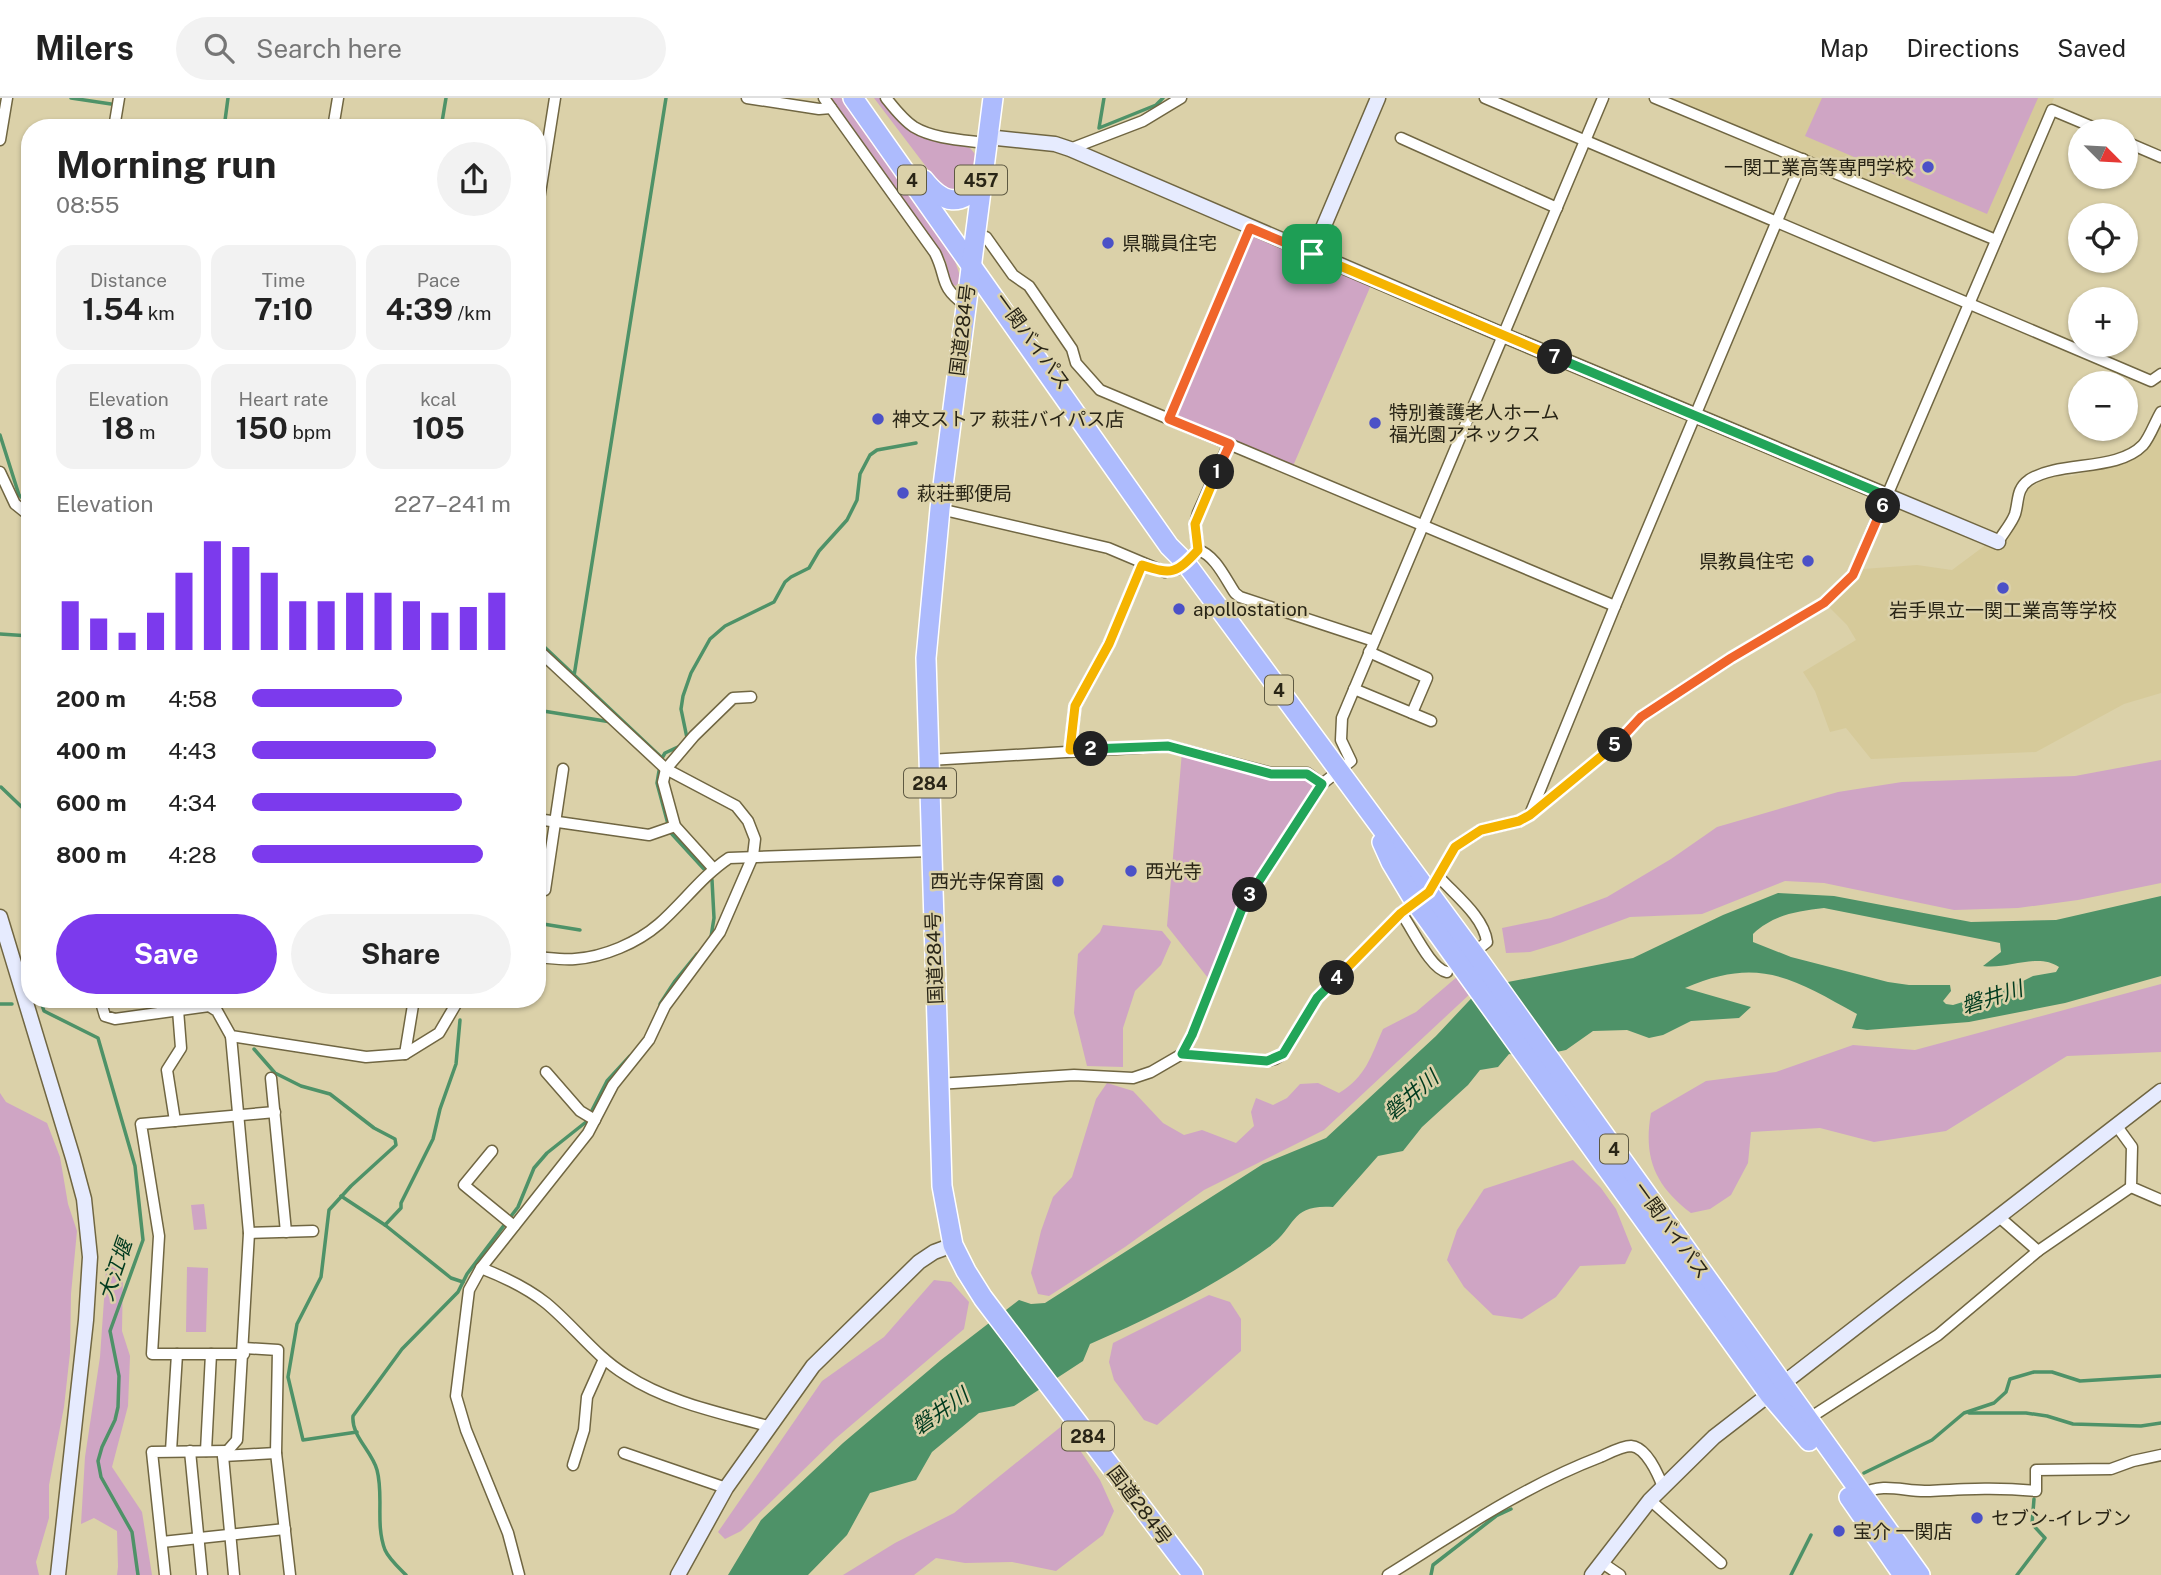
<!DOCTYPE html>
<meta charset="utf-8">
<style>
body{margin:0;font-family:"Public Sans","Noto Sans JP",sans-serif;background:#f2f2f2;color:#222;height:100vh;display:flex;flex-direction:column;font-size:26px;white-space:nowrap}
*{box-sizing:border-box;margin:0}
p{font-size:23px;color:#767676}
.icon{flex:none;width:38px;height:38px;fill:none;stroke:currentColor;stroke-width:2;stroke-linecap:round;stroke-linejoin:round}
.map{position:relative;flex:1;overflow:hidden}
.side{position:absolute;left:21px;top:21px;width:525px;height:889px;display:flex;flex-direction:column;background:#fff;border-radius:28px;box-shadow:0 2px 5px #0004}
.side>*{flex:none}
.needle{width:46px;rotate:114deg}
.tools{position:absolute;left:2068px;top:21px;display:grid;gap:14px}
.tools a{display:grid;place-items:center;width:70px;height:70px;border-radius:50%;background:#fff;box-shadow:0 2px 5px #0004;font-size:35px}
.pin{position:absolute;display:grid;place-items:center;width:60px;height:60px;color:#fff;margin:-30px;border-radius:14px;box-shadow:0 4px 10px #0006}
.km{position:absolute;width:35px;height:35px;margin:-18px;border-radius:50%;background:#222;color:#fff;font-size:19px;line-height:35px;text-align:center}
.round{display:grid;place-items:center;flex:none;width:74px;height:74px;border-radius:37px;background:#f2f2f2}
.head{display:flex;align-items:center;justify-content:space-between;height:119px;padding:0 35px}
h1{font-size:38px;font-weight:700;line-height:52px}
.metrics{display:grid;grid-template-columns:repeat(3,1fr);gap:10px;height:119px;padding:7px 35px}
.metrics div{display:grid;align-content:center;border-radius:18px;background:#f2f2f2;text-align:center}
.metrics b{font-size:30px;font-weight:700}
.metrics small{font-size:19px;font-weight:400}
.metrics p{font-size:19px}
.chart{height:196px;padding:14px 35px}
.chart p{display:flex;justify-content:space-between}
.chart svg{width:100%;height:126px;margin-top:7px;stroke:#7c3aed;stroke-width:6}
.action{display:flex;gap:14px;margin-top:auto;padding:14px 35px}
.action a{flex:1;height:80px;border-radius:42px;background:#7c3aed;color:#fff;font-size:28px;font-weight:700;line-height:80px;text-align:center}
.action a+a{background:#f2f2f2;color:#222}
ul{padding:0 35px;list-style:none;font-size:23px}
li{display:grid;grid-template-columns:112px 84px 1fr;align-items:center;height:52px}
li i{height:18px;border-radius:9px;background:#7c3aed}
header{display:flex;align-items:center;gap:42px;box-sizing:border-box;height:98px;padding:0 35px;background:#fff;border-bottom:2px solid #e0e0e0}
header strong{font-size:33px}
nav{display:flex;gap:38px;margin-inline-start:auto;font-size:24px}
.search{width:490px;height:63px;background:#f2f2f2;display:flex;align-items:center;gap:18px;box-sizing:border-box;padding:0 24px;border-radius:38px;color:#767676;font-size:26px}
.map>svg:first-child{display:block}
</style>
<header>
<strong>Milers</strong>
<div class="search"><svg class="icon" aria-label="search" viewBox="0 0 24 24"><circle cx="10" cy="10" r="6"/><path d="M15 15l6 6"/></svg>Search here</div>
<nav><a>Map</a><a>Directions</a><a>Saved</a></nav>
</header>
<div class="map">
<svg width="2161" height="1477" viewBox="0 0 2161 1477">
<rect width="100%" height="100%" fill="#dbd1a9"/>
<g fill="#d6ca9a">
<path d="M1668,0H2054L1996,133L1993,137Z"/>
<path d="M2161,326V595L2124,606L2036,654L1871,661L1846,630L1830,634L1815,593L1803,574L1856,542L1847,527L1828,508L1863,471L1917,467L1952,472L1987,446H2003L2019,423L2028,391L2049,379L2072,378L2124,364L2152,342Z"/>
</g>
<g fill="#cfa5c4">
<path d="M831,0H841L952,154L959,175V184L956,188L951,186L946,164L942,155Z"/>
<path d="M874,0H880L888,11L909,31L970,50L975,56L971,85L963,95L943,91Z"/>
<path d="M1822,0H2038L1987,116L1805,38Z"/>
<path d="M1253,137L1371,187L1293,368L1174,318Z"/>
<path d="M1182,654L1248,676L1304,680L1315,687L1242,799L1208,880L1167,828Z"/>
<path d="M2161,662V785L2078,802L2018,810L1954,812L1824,785L1785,783L1702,816L1630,819L1560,845L1530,854L1506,855L1502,830L1551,820L1607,799L1671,761L1717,729L1838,694L1902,684L2075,678Z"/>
<path d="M1103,827L1162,833L1171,844L1161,867L1135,893L1123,930V969L1087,968L1074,915L1078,856L1100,834Z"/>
<path d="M1465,872L1471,895L1324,1032L1204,1092L1125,1149L1049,1198L1038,1196L1031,1175L1041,1133L1053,1099L1072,1079L1096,1001L1107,985L1133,993L1163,1025L1184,1037L1202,1032L1236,1045L1254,1028L1251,1014L1256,1000L1273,1007L1287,1000L1300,986L1318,985L1339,995C1366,979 1371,958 1383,931L1416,914Z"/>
<path d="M2161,886V954L2067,958L1946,1033L1874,1044L1820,1030L1751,1034L1748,1065L1731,1097L1710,1111L1691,1115C1655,1088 1643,1059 1651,1015L1706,983L1776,974L1853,947L1915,952Z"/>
<path d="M0,995L6,1004L47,1025L60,1059L68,1106L77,1133L71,1196L70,1255L64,1309L49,1387V1420L36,1464L39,1477H0Z"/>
<path d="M1573,1062L1601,1090L1616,1111L1632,1151L1625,1166L1580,1168L1556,1199L1522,1221L1493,1217L1464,1189L1447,1162L1457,1132L1484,1091Z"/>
<path d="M204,1106L207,1131L194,1132L191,1107Z"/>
<path d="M110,1164L116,1165L123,1173L122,1233L130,1258L128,1308L112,1369L142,1414L152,1477H117L118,1469L117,1433L94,1420L81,1426L85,1359L100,1259L106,1173Z"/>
<path d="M187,1169L208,1170L206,1234H186Z"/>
<path d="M934,1182L951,1184L969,1204L964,1231L835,1341L741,1433L725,1441L718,1434L822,1283L884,1239Z"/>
<path d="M1209,1197L1230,1204L1241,1221V1253L1157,1327L1144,1322L1114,1282L1109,1264L1113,1245Z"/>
<path d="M1063,1327L1100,1382L1114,1413L1103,1437L1056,1473L1012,1464L965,1465L936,1460L914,1477H843L895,1445L954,1415Z"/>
</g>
<path fill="#4e9268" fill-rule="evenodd" d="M1778,795L1834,798L1971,824L2056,822L2161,798V878L2065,905L1969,924L1867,932L1852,930L1857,916C1792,880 1759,858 1685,890L1751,909L1739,920L1691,923L1663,937L1649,940L1627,932L1593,933L1566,952L1533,959L1509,956L1498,969L1480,972L1468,987L1422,1029L1403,1053L1378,1058L1333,1109C1290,1106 1297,1128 1269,1149C1214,1189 1152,1219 1090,1246L1083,1263L1014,1308L979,1315L932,1354L916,1382L870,1395L847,1437L808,1477H728L761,1422L843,1345L941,1262L1019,1202L1031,1206L1045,1205L1263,1066L1326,1040L1436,938L1482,889L1633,860L1723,817ZM1824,810L2000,845L2001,854L1983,868C2007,872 2038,854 2059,869L2056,874L2033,878L2009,890L1953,907L1946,906L1943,903L1951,893L1950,887H1909L1888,884L1791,859L1753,844V836C1773,817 1797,813 1824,810Z"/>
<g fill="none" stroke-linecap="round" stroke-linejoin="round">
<g stroke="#4e9268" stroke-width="3.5">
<path d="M71,0L111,6"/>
<path d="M1104,0L1099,30L1156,7L1163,0"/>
<path d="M224,30L228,0"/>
<path d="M441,30L446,0"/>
<path d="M0,337L19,397L30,407"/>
<path d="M0,536L30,538"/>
<path d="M537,542L662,660L665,655L680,648"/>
<path d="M574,578L666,0"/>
<path d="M537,612L611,624"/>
<path d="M685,643L687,640L681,611L683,598L691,575L710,541L725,528L774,504L785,484L791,479L809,470L819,453L847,422L857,402L860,376L870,357L877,352L916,345"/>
<path d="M659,673L657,685L668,726"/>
<path d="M1,689L30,717"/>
<path d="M671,735L704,771"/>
<path d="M537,825L580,832"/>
<path d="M711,839L714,820L712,782"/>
<path d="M40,901L44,913L98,940L135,1068L143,1142L110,1233L119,1278L118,1309L115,1322L102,1349L98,1363L101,1379L132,1434L138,1477"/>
<path d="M0,906H12"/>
<path d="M660,906L675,883L697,856"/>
<path d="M254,951L275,975L301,988L330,996L374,1030L395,1041L396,1047L351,1088L329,1112L321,1179L297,1226L288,1279L303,1342L357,1334"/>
<path d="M341,1098L385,1127L451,1180L463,1184"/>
<path d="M385,1127L401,1110V1105L433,1041L440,1011L456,966L460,922"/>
<path d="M1969,1315H2026L2047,1318L2073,1326L2141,1328L2161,1325"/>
<path d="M1864,1375L1932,1342L1964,1315L1994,1305L2006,1294L2010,1281L2034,1274H2052L2080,1283L2161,1278"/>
<path d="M406,1477C399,1470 389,1461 385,1452C375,1425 384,1398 377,1372C372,1353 351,1338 353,1318L402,1251L458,1194L467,1176L518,1109L534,1070L547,1055L586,1024L607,983L630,958"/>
<path d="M1431,1477L1433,1467L1496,1418L1511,1411"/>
<path d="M1791,1477L1811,1437"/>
<path d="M2017,1477L2045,1440L2032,1426L2034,1401"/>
</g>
<defs>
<g id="street">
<path d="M747,0L819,11L831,10"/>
<path d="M824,0L935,155C948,181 938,187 965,207"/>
<path d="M886,0C894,10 903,22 914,29C934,41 963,42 986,45"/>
<path d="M1485,0L2151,283L2161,276"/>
<path d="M1655,0L1996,142"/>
<path d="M114,30L119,0"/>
<path d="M333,30L338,0"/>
<path d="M1401,40L1557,110"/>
<path d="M0,42L7,0"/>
<path d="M2126,44L2161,59"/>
<path d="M1070,51L1143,23L1181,0"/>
<path d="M537,114L555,0"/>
<path d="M974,136L986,139L1013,177L1029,188L1072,251L1076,265L1100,292L1615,508"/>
<path d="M1169,321L1250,130"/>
<path d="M0,374L15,406L30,418"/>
<path d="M940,411L1108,450L1165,474L1178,471L1198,452L1195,426L1198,415L1229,346"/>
<path d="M1998,444C2003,435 2012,425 2015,416C2019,403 2016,391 2029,382C2060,362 2117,374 2143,347C2150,339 2155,324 2161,314"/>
<path d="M1198,452C1215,457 1225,480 1235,495L1240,499L1374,543"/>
<path d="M1369,554L1427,580L1412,615"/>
<path d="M1354,591L1431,623"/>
<path d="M1070,652L1075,608L1109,546L1142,467"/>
<path d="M929,662L1168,648L1271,675H1307L1322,686"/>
<path d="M1531,714L1615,508L1803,61"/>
<path d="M537,721L649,737L675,728"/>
<path d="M713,770L675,728L663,684L666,671L694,638L733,600L751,599"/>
<path d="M1439,779C1455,797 1484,819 1487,844L1482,848"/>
<path d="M545,792L563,671"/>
<path d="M1401,815C1412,829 1430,871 1447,874"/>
<path d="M537,859C550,860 563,862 575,861C604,859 637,845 659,826C683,805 702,778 729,760L931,753"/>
<path d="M100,901L105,918L115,921L209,908L217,913L231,938L366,959L405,956L439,935L459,901"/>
<path d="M231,938L249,1135L237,1342L223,1358L234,1477"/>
<path d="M405,956L414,901"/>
<path d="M1182,956L1192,937L1243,808L1322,686L1351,663L1341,642L1342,620L1603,0"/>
<path d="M546,974L580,1013L595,1022"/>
<path d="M271,980L286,1134"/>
<path d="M938,986L1074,977L1133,980L1151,974L1182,956L1267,963L1275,961L1283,956L1317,900L1401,815L1429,794L1455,749L1481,732L1519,723L1530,717L1614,648L1641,619L1731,560L1824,505L1853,477L2052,12L2102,33"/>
<path d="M175,1023L167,972L181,950L178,912"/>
<path d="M2116,1027L2132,1049L2131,1089L2161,1102"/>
<path d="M492,1053L464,1087L514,1128"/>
<path d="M1998,1118L2038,1153"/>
<path d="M249,1135L313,1133"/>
<path d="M481,1170C504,1179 527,1190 546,1205C574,1228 595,1258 626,1277C669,1305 722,1315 771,1329"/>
<path d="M244,1250L278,1252L276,1355L290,1477"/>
<path d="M244,1256H152L159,1138L141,1026L275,1014"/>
<path d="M1808,1321L1938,1237L2038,1153L2131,1089"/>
<path d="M171,1353L177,1256"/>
<path d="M190,1353L202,1477"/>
<path d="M206,1353L211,1256"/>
<path d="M624,1355L726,1390"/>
<path d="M223,1358L276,1355"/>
<path d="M573,1367L584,1332L587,1299L604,1261"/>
<path d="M1863,1396C1882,1384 1906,1394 1927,1393C1966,1391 1997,1389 2036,1393V1372L2111,1371L2133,1363L2161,1357"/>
<path d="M1650,1402L1721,1465"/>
<path d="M162,1444L285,1431"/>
<path d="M1601,1464L1620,1477"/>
<path d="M165,1477L152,1354L228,1353"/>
<path d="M519,1477L508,1435L466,1332L456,1298L469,1192L481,1170L588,1035L613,987L649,942L665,908L720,834L753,758L755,741L748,723L736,708L666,671L537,551"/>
<path d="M1388,1477C1457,1434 1524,1388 1600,1359C1609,1355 1622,1348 1631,1348C1646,1349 1658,1376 1663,1389"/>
</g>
<g id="secondary">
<path d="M987,39L1055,46L1070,51L1503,237L1998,444"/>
<path d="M1312,156L1378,0"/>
<path d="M0,819L73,1060L84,1101L90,1159L86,1222L58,1477"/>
<path d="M678,1477L726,1390L813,1268L919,1164L934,1154L953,1147"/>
<path d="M1592,1477L1650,1402L1714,1339L2161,993"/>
</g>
<g id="highway">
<path d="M853,0L1169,448L1185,464L1478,861L1920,1477"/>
<path d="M993,0L940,411L926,560L942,1088L953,1147L966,1173L983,1200L1193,1477"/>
<path d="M924,82C943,106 961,110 981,84"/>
<path d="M1382,744L1391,764L1415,804L1769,1296L1809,1343"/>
<path d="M1849,1399L1903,1477"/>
</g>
</defs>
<use href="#street" stroke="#706642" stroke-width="13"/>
<use href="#secondary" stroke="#706642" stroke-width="17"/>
<use href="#highway" stroke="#fff" stroke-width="22"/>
<use href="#street" stroke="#fff" stroke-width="10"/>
<use href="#secondary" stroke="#e6ebfe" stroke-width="14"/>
<use href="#highway" stroke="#adbbfd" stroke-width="19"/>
</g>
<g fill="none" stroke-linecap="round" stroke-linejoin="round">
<defs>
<path id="split-1" d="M1217,374L1230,346L1169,321L1250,130L1312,156"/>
<path id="split-2" d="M1091,651L1070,652L1075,608L1109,546L1142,467C1172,477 1176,476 1198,452L1195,426L1217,374"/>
<path id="split-3" d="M1091,651L1168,648L1271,676H1307L1322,686L1250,797"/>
<path id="split-4" d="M1250,797L1243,808L1192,937L1182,956L1267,963L1283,956L1317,900L1337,880"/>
<path id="split-5" d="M1337,880L1401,815L1429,794L1455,749L1481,732L1519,723L1530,717L1615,647"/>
<path id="split-6" d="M1615,647L1641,619L1731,560L1824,505L1853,477L1883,408"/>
<path id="split-7" d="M1555,259L1887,398L1883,408"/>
<path id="split-8" d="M1312,156L1555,259"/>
</defs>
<use href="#split-1" stroke="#fff" stroke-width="14"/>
<use href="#split-2" stroke="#fff" stroke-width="14"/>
<use href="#split-3" stroke="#fff" stroke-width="14"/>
<use href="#split-4" stroke="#fff" stroke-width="14"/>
<use href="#split-5" stroke="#fff" stroke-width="14"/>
<use href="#split-6" stroke="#fff" stroke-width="14"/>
<use href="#split-7" stroke="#fff" stroke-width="14"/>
<use href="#split-8" stroke="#fff" stroke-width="14"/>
<use href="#split-1" stroke="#f0652b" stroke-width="9"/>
<use href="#split-2" stroke="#f5b400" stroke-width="9"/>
<use href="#split-3" stroke="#22a559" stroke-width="9"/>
<use href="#split-4" stroke="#22a559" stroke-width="9"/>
<use href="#split-5" stroke="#f5b400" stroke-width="9"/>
<use href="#split-6" stroke="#f0652b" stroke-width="9"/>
<use href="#split-7" stroke="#22a559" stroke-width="9"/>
<use href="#split-8" stroke="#f5b400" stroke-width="9"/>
</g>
<g fill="#4b51c7" stroke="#dbd1a9" stroke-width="2.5">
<circle cx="1928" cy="69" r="7"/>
<circle cx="1108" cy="145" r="7"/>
<circle cx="878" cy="321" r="7"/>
<circle cx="1375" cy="325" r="7"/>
<circle cx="903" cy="395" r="7"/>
<circle cx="1808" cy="463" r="7"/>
<circle cx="2003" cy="490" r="7"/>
<circle cx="1179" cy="511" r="7"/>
<circle cx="1131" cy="773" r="7"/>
<circle cx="1058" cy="783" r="7"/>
<circle cx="1977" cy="1420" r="7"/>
<circle cx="1839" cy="1433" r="7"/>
</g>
<g text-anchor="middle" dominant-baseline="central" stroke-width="5" stroke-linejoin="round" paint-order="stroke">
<g fill="#dbd1a9" stroke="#5e5942" stroke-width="2">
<rect x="898" y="67.5" width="28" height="29" rx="5"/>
<rect x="955" y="67.5" width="52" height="29" rx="5"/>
<rect x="1265" y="577.5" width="28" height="29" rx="5"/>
<rect x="904" y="670.5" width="52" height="29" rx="5"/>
<rect x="1600" y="1036.5" width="28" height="29" rx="5"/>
<rect x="1062" y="1323.5" width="52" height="29" rx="5"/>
</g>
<g font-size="18" font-weight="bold" fill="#292516">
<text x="912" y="82">4</text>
<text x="981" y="82">457</text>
<text x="1279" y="592">4</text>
<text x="930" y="685">284</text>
<text x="1614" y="1051">4</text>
<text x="1088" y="1338">284</text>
</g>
<g font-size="19" fill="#292516" stroke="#dbd1a9" text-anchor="start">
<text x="1914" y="69" text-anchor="end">一関工業高等専門学校</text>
<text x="1122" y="145">県職員住宅</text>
<text x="1389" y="314">特別養護老人ホーム<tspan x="1389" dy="22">福光園アネックス</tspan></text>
<text x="892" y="321">神文ストア 萩荘バイパス店</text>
<text x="917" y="395">萩荘郵便局</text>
<text x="1794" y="463" text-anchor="end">県教員住宅</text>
<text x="1193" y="511">apollostation</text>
<text x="2003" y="512" text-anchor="middle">岩手県立一関工業高等学校</text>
<text x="1145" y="773">西光寺</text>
<text x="1044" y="783" text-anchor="end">西光寺保育園</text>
<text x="1991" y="1420">セブン-イレブン</text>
<text x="1853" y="1433">宝介 一関店</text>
</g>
<g font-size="19" fill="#292516" stroke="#dbd1a9">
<text transform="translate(962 232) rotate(-83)">国道284号</text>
<text transform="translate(1033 243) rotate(54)">一関バイパス</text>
<text transform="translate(934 860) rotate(-92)">国道284号</text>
<text transform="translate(1672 1132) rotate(54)">一関バイパス</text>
<text transform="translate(1140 1407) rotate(53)">国道284号</text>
</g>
<g font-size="21" font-style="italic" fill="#013b1f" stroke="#dbd1a9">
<text transform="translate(1992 899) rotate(-18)">磐井川</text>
<text transform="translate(1411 997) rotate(-40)">磐井川</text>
<text transform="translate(115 1172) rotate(-71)">大江堰</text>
<text transform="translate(940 1313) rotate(-35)">磐井川</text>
</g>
</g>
</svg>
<div class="tools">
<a><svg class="needle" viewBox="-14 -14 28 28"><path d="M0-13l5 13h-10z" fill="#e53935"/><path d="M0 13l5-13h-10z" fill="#767676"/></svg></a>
<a><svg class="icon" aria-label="locate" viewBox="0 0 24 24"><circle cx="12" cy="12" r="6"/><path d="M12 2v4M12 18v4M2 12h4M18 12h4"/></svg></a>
<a>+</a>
<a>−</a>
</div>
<div class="pin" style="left:1312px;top:156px;background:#1e9e55"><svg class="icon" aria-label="arrive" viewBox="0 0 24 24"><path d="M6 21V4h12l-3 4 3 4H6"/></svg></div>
<b class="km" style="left:1217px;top:374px">1</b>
<b class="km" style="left:1091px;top:651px">2</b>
<b class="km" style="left:1250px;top:797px">3</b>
<b class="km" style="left:1337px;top:880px">4</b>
<b class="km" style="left:1615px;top:647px">5</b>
<b class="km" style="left:1883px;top:408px">6</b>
<b class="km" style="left:1555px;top:259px">7</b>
<section class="side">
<div class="head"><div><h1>Morning run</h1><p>08:55</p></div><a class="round"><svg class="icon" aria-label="share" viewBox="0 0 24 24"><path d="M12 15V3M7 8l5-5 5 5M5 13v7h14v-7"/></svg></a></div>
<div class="metrics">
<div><p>Distance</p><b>1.54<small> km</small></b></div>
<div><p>Time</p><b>7:10</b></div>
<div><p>Pace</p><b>4:39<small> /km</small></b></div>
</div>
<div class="metrics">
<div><p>Elevation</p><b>18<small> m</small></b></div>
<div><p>Heart rate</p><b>150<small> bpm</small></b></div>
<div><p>kcal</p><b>105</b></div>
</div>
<div class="chart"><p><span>Elevation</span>227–241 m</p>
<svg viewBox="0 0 160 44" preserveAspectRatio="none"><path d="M5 44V27M15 44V33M25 44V38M35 44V31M45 44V17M55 44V6M65 44V8M75 44V17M85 44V27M95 44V27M105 44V24M115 44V24M125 44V27M135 44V31M145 44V29M155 44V24"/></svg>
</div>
<ul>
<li><b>200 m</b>4:58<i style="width:58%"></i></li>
<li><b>400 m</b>4:43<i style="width:71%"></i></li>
<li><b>600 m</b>4:34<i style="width:81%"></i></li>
<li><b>800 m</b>4:28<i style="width:89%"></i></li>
</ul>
<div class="action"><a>Save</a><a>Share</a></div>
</section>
</div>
